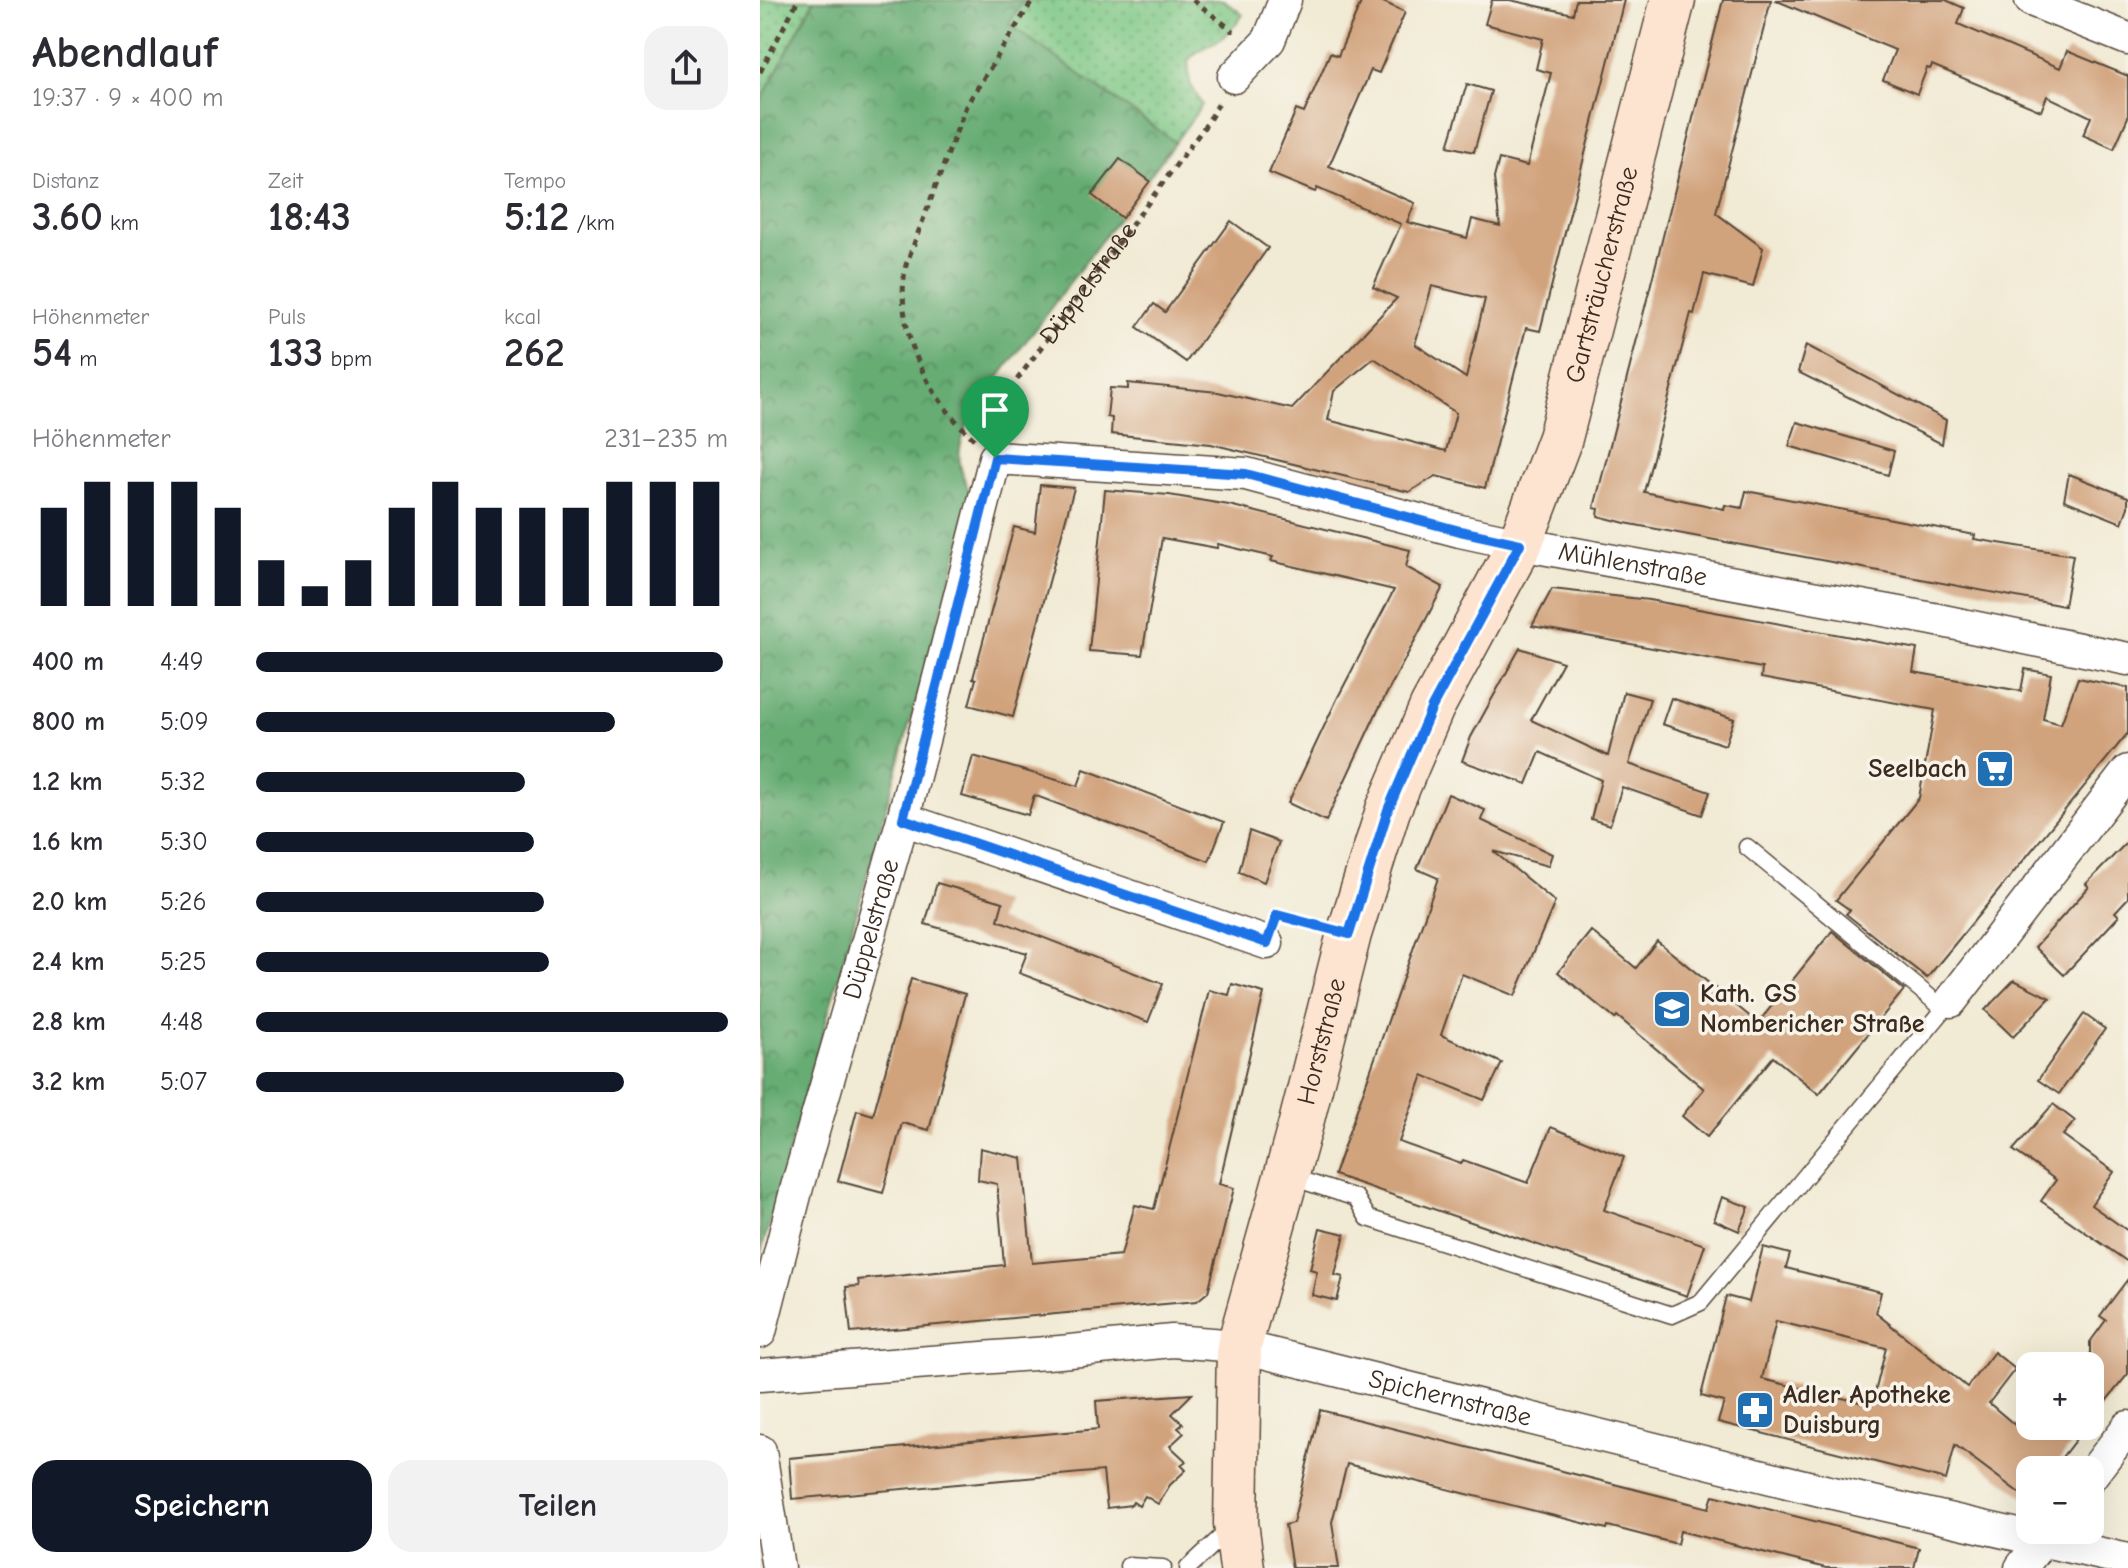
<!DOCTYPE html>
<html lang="de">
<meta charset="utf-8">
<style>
body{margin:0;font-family:"Comic Neue",sans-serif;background:#f2f2f3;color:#2b2b33;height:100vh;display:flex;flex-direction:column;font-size:30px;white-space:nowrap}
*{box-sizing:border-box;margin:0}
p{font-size:26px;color:#7c7c81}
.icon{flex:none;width:44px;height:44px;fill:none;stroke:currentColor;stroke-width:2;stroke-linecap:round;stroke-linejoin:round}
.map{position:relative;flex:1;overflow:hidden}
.side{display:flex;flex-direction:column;background:#fff;width:760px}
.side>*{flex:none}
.tools{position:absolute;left:1256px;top:1352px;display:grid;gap:16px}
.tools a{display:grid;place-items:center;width:88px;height:88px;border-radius:16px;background:#fff;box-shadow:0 8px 32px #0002;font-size:40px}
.pin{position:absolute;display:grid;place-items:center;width:68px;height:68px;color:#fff;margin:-82px -34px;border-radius:50% 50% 50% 0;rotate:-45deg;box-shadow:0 0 8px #0007}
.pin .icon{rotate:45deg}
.round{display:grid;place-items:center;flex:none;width:84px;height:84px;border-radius:24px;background:#f2f2f3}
.head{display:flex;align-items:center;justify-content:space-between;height:136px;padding:0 32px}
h1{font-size:44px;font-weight:600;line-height:60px}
.figures{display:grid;grid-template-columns:repeat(3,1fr);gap:12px;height:136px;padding:8px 32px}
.figures div{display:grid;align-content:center}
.figures b{font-size:40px;font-weight:600}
.figures small{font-size:22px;font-weight:400}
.figures p{font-size:22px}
.chart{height:224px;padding:16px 32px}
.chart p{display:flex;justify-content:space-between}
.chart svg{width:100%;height:144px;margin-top:8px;stroke:#111827;stroke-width:6}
.button{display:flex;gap:16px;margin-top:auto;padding:16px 32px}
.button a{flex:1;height:92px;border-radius:24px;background:#111827;color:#fff;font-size:32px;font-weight:600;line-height:92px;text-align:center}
.button a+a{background:#f2f2f3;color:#2b2b33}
ul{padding:0 32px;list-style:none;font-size:26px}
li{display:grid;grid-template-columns:128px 96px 1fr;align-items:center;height:60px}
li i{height:20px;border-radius:10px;background:#111827}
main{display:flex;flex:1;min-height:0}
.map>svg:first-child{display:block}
</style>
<main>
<section class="side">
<div class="head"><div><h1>Abendlauf</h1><p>19:37 · 9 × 400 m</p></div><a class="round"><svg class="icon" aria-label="share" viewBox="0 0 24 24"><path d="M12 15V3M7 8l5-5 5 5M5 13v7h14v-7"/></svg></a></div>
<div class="figures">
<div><p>Distanz</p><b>3.60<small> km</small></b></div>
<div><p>Zeit</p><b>18:43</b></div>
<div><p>Tempo</p><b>5:12<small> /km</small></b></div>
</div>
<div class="figures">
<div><p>Höhenmeter</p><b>54<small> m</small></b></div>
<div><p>Puls</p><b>133<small> bpm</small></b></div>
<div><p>kcal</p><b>262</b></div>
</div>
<div class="chart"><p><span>Höhenmeter</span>231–235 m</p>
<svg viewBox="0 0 160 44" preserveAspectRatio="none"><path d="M5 44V14M15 44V6M25 44V6M35 44V6M45 44V14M55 44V30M65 44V38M75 44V30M85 44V14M95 44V6M105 44V14M115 44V14M125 44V14M135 44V6M145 44V6M155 44V6"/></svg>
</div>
<ul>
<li><b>400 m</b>4:49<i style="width:99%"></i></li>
<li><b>800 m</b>5:09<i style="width:76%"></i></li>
<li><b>1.2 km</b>5:32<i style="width:57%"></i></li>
<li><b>1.6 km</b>5:30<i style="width:59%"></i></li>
<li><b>2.0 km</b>5:26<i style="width:61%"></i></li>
<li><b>2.4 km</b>5:25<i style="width:62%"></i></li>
<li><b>2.8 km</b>4:48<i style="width:100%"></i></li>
<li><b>3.2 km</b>5:07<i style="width:78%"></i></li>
</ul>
<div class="button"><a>Speichern</a><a>Teilen</a></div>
</section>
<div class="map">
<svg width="1368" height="1568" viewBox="0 0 1368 1568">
<defs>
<pattern id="grass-dots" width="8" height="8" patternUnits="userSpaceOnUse" patternTransform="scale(2)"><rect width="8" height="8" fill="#7ec886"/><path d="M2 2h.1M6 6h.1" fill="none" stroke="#68a36d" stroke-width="1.8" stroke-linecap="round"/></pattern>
<pattern id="forest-crowns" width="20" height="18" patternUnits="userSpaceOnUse" patternTransform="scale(2)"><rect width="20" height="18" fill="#66ac73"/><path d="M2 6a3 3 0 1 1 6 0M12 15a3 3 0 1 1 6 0" fill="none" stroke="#558c5e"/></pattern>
</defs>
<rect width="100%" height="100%" fill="#f7f3e8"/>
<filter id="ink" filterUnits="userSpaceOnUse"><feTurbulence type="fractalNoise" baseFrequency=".0125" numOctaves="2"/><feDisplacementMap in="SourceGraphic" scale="16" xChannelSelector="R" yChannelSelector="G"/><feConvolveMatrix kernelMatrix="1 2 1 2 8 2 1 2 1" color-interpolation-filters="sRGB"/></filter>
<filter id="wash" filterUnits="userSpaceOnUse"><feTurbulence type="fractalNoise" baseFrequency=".006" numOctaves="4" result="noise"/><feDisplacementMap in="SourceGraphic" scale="32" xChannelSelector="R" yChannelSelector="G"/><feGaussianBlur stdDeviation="1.8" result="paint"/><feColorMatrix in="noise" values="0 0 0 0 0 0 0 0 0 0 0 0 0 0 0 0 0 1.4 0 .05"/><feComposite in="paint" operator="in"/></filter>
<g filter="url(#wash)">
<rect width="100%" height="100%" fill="#f1ead4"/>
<g fill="url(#grass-dots)" stroke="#5c7952" stroke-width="2">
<path d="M0,0H54L0,103Z"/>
<path d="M264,0H464L483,15C476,24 470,33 460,39C445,49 442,45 428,61L430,83L442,105L415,142L248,24Z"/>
</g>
<path fill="url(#forest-crowns)" stroke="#506b48" stroke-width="2" d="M54,0H264L249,24L415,142L216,408C197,446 192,459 213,498L0,1256V103Z"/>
<g id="blocks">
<g fill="#d1a37d" fill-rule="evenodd">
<path d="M602,0H619L645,12L619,73L611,70L569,166L655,203L647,222L707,238L712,219L740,226L734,178L739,159L767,166L791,73L776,69L783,39L725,24L732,0H750L813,14L816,0H864L780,331L766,328L725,488L676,476L649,492L451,444L351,434L352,418L347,417L350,388L368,389V383L458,392L532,409L637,298L613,287L641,224L557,188L555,192L509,173L536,110L544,113L570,53L578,56ZM672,286L725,299L706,378L655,344ZM614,358L696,413L686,451L568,420L574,391Z"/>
<path d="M963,0H1011L956,213L1003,248L993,287L944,274L934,314L931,313L884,492L964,509L965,505L982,508L986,491L1215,535L1214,539L1313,555L1304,606L865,523L838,516L839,509L834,508Z"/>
<path d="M1015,0H1186L1204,8L1198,24L1300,68L1307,51L1368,76V117L1354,149L1323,135L1331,117L1287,96L1281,111L1172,65L1170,69L1167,68L1157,94L1123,80L1135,50Z"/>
<path d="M707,84L731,91L714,152L688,146Z"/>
<path d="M360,159L390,181L362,218L332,195Z"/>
<path d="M471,221L508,248L426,362L377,327L394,304L405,312Z"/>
<path d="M1046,345L1186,420L1182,444L1038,372Z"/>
<path d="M1037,422L1134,451L1128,475L1029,446Z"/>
<path d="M1309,474L1368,497V507L1362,523L1304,500Z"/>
<path d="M280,485L314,488L253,717L209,705L216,679L213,678L254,527L275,532Z"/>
<path d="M345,490L409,495L469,505L650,550L646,567L683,587L615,716L566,821L528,803L577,699L634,590L511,561L513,557L458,544L457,548L402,538L382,655L329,651Z"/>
<path d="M792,589L889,600L1157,649L1153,672L1261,691L1265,669L1291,674L1283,719L1301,724L1318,678L1368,688V733L1167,978L1086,914L1090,910L1076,900L1159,798L1175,710L1001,678L1002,668L772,626Z"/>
<path d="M760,648L803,662L771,720L848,756L864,692L890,699L869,764L950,792L942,815L862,787L850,825L831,819L841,780L780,752L767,784L702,761L711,737Z"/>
<path d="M911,698L974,719L965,745L902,724Z"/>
<path d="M213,756L318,786L324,769L464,822L449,861L274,795L268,815L202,796Z"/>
<path d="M688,794L725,810L721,820L792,854L788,866L733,851L795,902L755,996L702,974L681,1035L742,1063L724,1100L663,1075L639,1142L701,1164L703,1160L768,1183L791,1127L864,1157L844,1210L945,1245L927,1296L574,1175L678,878L657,869Z"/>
<path d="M489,831L519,842L504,882L479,872Z"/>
<path d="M1368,841V898L1355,912L1359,916L1304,975L1275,947L1329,887L1326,884Z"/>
<path d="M177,883L243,902L238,920L403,984L388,1022L259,973L267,953L165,924Z"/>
<path d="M831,931L876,968L897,941L998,1023L1072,931L1144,990L1059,1094L1013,1057L947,1137L922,1116L944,1089L857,1016L855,1019L798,972Z"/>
<path d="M151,979L205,994L169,1130L142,1123L123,1193L78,1181L97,1110L113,1115Z"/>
<path d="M1254,980L1290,998L1253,1037L1225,1010Z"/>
<path d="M472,984L504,993L459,1184L474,1188L448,1292L437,1301L91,1333L86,1287L99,1286L98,1280L244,1265L237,1184L218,1180L220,1148L262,1158L272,1263L361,1255L375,1205L394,1209L449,990L469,995Z"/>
<path d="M1324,1014L1345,1029L1299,1094L1278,1080Z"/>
<path d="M1293,1104L1315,1121L1303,1135L1354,1172L1331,1205L1368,1231V1262L1281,1201L1296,1180L1253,1150Z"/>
<path d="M962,1197L989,1207L979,1231L954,1220Z"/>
<path d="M560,1228L585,1234L575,1275L583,1277L577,1301L552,1295L557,1271L550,1269Z"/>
<path d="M1003,1247L1030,1254L1026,1268L1121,1292L1116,1313L1207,1387L1234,1352L1255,1369L1229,1403L1256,1426H1326L1292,1470H1270V1501L1195,1445L1186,1480L958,1422L964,1402L941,1396L966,1296L989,1302ZM1016,1321L1126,1348L1112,1405L1002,1379Z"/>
<path d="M1368,1279V1374L1330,1421V1342L1346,1320L1340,1316Z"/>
<path d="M432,1394L412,1414L423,1424L418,1428L424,1433L410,1446L426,1461L421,1465L426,1470L410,1485L398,1504L385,1496L379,1506L373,1502L371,1505L347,1508L343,1471L32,1499L29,1458L338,1429L336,1401Z"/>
<path d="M560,1410L949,1508L953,1495L1159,1548L1154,1568H1066L920,1531L917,1544L848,1526L847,1529L587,1464L572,1522L579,1568H532L525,1525L533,1523Z"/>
</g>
</g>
</g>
<g filter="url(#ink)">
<use href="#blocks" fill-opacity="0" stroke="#564739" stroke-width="2"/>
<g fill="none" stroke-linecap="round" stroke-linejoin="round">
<defs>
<g id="lane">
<path d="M987,847L1184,1009"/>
<path d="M528,1176L596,1198L608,1218L912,1315L941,1302L1191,1001"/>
<path d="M368,1566L403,1568"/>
<path d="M428,1568L472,1527"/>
</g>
<g id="street">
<path d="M1271,0L1368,39"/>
<path d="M474,77L509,40L525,0"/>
<path d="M143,819L507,943"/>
<path d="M1191,1001L1368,771"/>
<path id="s2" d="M0,1332L37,1187L143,819L235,458L486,474L700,531L760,544L1173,619L1368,659"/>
<path id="s3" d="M0,1375L300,1352L412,1341L479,1346L1060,1490L1368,1560"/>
<path d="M0,1451L18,1568"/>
<path d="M1330,1477L1368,1427"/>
<path d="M1261,1568L1290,1530"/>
</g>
<g id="secondary">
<path id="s4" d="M482,1568L476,1523L479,1346L540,1127L589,934L628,810L672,707L760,544L800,438L913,0"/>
</g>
</defs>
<use href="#lane" stroke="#564739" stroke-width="19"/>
<use href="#street" stroke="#564739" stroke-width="35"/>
<use href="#secondary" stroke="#564739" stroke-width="47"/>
<g stroke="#564739" stroke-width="5" stroke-dasharray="6 6" stroke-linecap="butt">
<path d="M433,0L472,30V33"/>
<path d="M0,72L38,0"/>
<path id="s1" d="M230,430L228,419L448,122L459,103"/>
<path d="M214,439C167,397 133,328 146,265L206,106L273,0"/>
<path d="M524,917L557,925"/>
</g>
<use href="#lane" stroke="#fff" stroke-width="16"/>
<use href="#street" stroke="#fff" stroke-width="32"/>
<use href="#secondary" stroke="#fde4d0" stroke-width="44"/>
</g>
</g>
<g fill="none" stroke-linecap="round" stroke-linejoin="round" filter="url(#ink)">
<defs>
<path id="route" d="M235,458L486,474L700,531L760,544L672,707L628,810L589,934L517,915L507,943L143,819Z"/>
</defs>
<use href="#route" stroke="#fff" stroke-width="16"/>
<use href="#route" stroke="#1a73e8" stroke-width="10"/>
</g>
<defs>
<symbol id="supermarket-square" viewBox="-11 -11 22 22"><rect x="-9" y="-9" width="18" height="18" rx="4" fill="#1f6fb2" stroke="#f7f3e8"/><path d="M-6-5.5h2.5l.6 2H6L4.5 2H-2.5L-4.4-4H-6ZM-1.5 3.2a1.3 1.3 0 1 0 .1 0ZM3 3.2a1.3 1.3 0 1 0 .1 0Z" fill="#fff"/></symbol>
<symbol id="school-square" viewBox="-11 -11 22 22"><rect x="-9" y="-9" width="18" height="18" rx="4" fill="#1f6fb2" stroke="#f7f3e8"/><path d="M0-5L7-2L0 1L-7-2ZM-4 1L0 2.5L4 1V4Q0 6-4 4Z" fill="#fff"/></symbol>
<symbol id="pharmacy-square" viewBox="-11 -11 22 22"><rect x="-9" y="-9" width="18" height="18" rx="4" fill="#1f6fb2" stroke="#f7f3e8"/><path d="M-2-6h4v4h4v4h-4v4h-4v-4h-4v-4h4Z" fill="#fff"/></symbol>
</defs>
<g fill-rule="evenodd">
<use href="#supermarket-square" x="1213" y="747" width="44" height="44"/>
<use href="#school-square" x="890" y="987" width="44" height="44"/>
<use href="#pharmacy-square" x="973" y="1388" width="44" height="44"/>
</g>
<g text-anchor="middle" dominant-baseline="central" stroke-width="7" stroke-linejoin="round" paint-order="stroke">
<g font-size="26" fill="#3b2a1e" stroke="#f7f3e8">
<text stroke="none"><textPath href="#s4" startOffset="1358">Gartsträucherstraße</textPath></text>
<text stroke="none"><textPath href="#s1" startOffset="180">Düppelstraße</textPath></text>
<text stroke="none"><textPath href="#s2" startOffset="1554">Mühlenstraße</textPath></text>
<text stroke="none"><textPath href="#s2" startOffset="418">Düppelstraße</textPath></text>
<text stroke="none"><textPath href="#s4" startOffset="538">Horststraße</textPath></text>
<text stroke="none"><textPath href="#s3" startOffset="698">Spichernstraße</textPath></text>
</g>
<g font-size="26" font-weight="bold" fill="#3b2a1e" stroke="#f7f3e8" text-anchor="start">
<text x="1207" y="769" text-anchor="end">Seelbach</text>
<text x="940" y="994">Kath. GS<tspan x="940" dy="30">Nombericher Straße</tspan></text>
<text x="1023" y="1395">Adler Apotheke<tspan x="1023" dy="30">Duisburg</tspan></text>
</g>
</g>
</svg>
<div class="tools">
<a>+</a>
<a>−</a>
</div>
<div class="pin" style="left:235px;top:458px;background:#1e9e55"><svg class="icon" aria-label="arrive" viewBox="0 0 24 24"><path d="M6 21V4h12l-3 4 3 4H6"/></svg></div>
</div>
</main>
